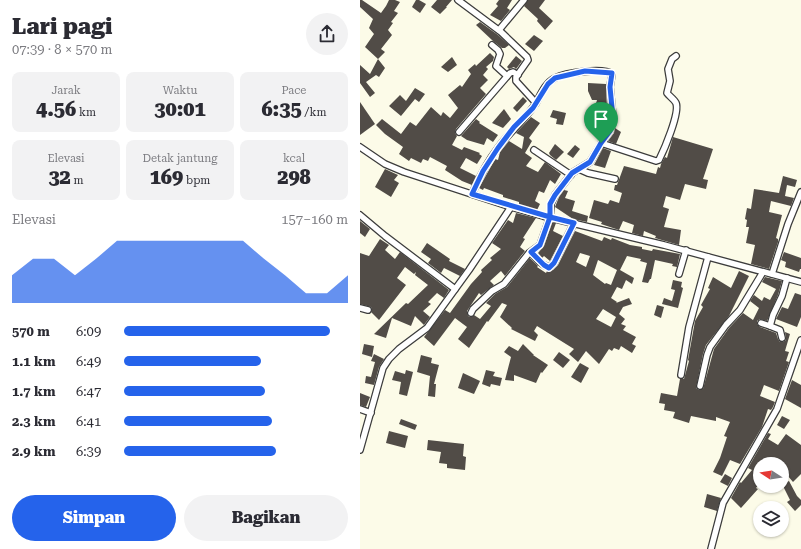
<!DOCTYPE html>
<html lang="id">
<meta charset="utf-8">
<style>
body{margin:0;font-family:"Roboto Serif",serif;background:#f2f2f3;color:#2b2b33;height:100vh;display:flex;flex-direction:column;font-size:15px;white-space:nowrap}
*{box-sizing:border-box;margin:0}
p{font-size:13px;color:#7c7c81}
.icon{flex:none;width:22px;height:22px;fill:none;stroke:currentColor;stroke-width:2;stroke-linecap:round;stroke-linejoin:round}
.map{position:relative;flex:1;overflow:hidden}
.panel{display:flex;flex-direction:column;background:#fff;width:360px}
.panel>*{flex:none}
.needle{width:26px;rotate:282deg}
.fabs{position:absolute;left:393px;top:457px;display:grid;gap:8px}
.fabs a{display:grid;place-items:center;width:36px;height:36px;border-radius:50%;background:#fff;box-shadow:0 1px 3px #0004;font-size:20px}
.pin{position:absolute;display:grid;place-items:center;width:34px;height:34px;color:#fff;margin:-41px -17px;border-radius:50% 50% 50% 0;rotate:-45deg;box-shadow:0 0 4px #0007}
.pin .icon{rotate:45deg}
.round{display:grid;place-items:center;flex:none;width:42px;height:42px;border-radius:21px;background:#f2f2f3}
.overview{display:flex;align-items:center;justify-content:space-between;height:68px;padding:0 12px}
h1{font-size:22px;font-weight:800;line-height:30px}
.figures{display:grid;grid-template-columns:repeat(3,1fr);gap:6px;height:68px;padding:4px 12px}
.figures div{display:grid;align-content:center;border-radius:8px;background:#f2f2f3;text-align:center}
.figures b{font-size:20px;font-weight:800}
.figures small{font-size:11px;font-weight:400}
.figures p{font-size:11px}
.chart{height:112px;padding:8px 12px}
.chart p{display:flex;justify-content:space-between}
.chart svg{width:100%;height:72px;margin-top:4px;fill:#2563eb;opacity:.7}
.primary-button{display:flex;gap:8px;margin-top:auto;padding:8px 12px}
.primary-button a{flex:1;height:46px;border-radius:24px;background:#2563eb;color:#fff;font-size:16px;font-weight:800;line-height:46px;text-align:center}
.primary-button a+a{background:#f2f2f3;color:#2b2b33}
ul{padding:0 12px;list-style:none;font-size:13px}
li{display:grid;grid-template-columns:64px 48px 1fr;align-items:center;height:30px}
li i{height:10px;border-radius:5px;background:#2563eb}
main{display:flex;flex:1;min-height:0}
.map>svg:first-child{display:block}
</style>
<main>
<section class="panel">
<div class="overview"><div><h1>Lari pagi</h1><p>07:39 · 8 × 570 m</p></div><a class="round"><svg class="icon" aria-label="share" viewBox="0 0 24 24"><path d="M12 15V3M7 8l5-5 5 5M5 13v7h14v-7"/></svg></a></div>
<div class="figures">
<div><p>Jarak</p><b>4.56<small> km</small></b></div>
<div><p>Waktu</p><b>30:01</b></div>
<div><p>Pace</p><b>6:35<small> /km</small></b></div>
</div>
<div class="figures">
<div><p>Elevasi</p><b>32<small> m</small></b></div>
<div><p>Detak jantung</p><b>169<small> bpm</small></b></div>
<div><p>kcal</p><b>298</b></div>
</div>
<div class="chart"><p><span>Elevasi</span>157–160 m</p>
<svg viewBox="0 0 160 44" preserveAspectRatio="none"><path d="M0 44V27L10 17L20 17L30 27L40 17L50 6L60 6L70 6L80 6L90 6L100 6L110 6L120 17L130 27L140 38L150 38L160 27V44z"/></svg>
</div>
<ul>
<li><b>570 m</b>6:09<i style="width:92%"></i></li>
<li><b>1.1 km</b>6:49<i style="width:61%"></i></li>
<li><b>1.7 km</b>6:47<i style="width:63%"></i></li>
<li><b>2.3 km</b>6:41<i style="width:66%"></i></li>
<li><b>2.9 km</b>6:39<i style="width:68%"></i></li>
</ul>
<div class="primary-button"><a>Simpan</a><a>Bagikan</a></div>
</section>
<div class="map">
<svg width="441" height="549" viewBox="0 0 441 549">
<rect width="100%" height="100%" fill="#fcfbe8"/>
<g fill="#514c47" fill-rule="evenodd">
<path d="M0,0H2L21,13L26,6L29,0H35L40,2L34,11L38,13L31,22L33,23L28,30L32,35L21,49L25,52L18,59L5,47L14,34L9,28L13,19L0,7Z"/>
<path d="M56,0H59L66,4L60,13L52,7Z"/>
<path d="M77,0H92L86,7H87L80,14L71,7Z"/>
<path d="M139,0H152L147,8L150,10L141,21L130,15L138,6L136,4Z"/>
<path d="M168,0H185L179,8L193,21L185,30L177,21L178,19L164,6Z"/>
<path d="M120,22L138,35L149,45L145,48H142L133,41L116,25Z"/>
<path d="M174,35L183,41L174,51L165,44Z"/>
<path d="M130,53L134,57L133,61L126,67L128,69L123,75L128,80L120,88L126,94L96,129L95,133L97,136L92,145L102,150L104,147L120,153L119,154L122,156L117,164L106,158L100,168L116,176L112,185L102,181L85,170L87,166L70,157L68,161L63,159L61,163L51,158L49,161L39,154L43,147L25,134L16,125L22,119L41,134L50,122L56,126L71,107L81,116L83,112L90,118L98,108L88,95L100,85L102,87L111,74L108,70L115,64L116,66Z"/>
<path d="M156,56L162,61L156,69L154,67L149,69L147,67Z"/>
<path d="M92,57L97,65L88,72L81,67Z"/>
<path d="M18,59L25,68L19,77L16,75L6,82L15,93L10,97L0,83V65L10,74Z"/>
<path d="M228,83L246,84L247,109L235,107L237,100H232L228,91Z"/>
<path d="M55,88L65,94L59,102L55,99L41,116L29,106L40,95L46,101Z"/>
<path d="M163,97L167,101L157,112L153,108Z"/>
<path d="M0,102L15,124L0,135Z"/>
<path d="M144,109L151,119L143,128L132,123Z"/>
<path d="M193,110L206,113L203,125L196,124L197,119L190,117Z"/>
<path d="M171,117L180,123L169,138L172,141L165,153L172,158L166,166L178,172L185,162L201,174L195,184L190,180L184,193L179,191L175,201L180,204L177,210L159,205V202L143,197V195L124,188L123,190L119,188L134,161L135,159L138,160L140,152L149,141L162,149L164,137L156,133Z"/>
<path d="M116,119L120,122L119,123L138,135L133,142L127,138L124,145L107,140L101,136Z"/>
<path d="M255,128L261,132L256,144L248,141L254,133Z"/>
<path d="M313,137L353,149L343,179L348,180L346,189L325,184L320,200L306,196L303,207L309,209L304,227L321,230L319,245L295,238L296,236L284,231L283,236L272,233L274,225L263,221L259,230L241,224L242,222L229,218L234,200L248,204L250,200L259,203L262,193L254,190L255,185H257L264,166L296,174L298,167L300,168L301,164L305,157L307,158Z"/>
<path d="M195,144L204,152L196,160L190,155L189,153Z"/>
<path d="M215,145L220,149L213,158L207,154Z"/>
<path d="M243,148L251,151L245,168L234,165Z"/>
<path d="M25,169L38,175L34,180L39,183L31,197L15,187Z"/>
<path d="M423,176L437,180L435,187L427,185L425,196L434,198L431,206L411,201L409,212L422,215L416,238L418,239V242L409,269L391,264L395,245L386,243L389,227H386L387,220L385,219L387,208L391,209L394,189L419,193Z"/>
<path d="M204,190L208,191L205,198L215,201L212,211L228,216L227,222L213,219L195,207L199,197Z"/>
<path d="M156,213L176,218L163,238L165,239L160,247L165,251L145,276L141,271L130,281L134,285L121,295L119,293L107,311L108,316L111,317L114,315L120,319L131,306L126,303L135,294L147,287L170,258L178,266L177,267L186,273L187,271L193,270L198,265L215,231L242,241L244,237L251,240L252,238L270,245L282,247V249L292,251L293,249L320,254L317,267L312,266L313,264L295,260L291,279H290L288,283L282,282L287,263L280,261L281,259L267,256L260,270L274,278L272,284L266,280L262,289L257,287L251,298L257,302L256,303L269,298L272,304L263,307L259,314L265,319L261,324L266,326L263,330L276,337L272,344L276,346L272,353L261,346L259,350L254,348L252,351L249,349L239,364L226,351L218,362L209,354L214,349L177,326L174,331L178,335L175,341L151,329L152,328L140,317L147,305L142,303L128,322L127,321L109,348L98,339L107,327L95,318L74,346L64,337L85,310L90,313L111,284L122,272L121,270L132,260L130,258L141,249L132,243L148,220L153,223ZM220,253L230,256L226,267L216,262ZM238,260L257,270L251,285L246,283L245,284L233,275ZM243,309L256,317L251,327L236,319Z"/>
<path d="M0,221L10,229L5,237L0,233Z"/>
<path d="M192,223H196L193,231L203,236L190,261L184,256L182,258L178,253L184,246Z"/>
<path d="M20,239L29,245L25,250L35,259L40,252L89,290L84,298L77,293L68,302L71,304L63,311L70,317L64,325L55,316L51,326L32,318L26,338L14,334L46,303L48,304L68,285L55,275L56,272L54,274L45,267L37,278L46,285L19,320L11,312L12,309L11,307L0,304V253L9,256Z"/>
<path d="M67,243L90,259L89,261L105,269L100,276L84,268L81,273L68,263L71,259L61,252Z"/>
<path d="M424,252L441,258V269H440L439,272L425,267L426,262L421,260Z"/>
<path d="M379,271L389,276L369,316L346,345L343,354L336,388L339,390L343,389L354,349L369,328L383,313L393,320L399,308L390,301L394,295L402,301L404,297L410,300L416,289L402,282L405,277L422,281L418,295L407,321L400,319L397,321V324L400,327L416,333L418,339L420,342H423L426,340L425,332L430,334L425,351L429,352L426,361L429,362L419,391L404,385L400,396L415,402L413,407L411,410L408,409L402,427L380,464L370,460L362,476L353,472L360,458L367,437L364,436L370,422L356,417V421L331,416L329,423L313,418L315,412L304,410L305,404L299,403L301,393L317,396L320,379H324L329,361L328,360L335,321L343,307L341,305L350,289L348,288L353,277L371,288Z"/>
<path d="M313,280L322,282L321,287L323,288L318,308L302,304L304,298L312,301L315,290L311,289Z"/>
<path d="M435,293L441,295V317L437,327L416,319L422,307L428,309Z"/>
<path d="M297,305L304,307L301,318L294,315Z"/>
<path d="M4,344L14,346L12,357L2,354Z"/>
<path d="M163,344L174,355H173L188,365L182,373L181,372L176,383L154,375V381L145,380L151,357L144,352L149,346L158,351Z"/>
<path d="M199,352L210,360L203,368L193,360Z"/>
<path d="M14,354L24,359L19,367L14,385L5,383L6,376L11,377L15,362L11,361Z"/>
<path d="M61,355L72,358L71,363L79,365L74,384H76L75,397L68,396L70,376L57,372Z"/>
<path d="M220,363L229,368L221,383L211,377Z"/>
<path d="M46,370L53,372L47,396L39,394L41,382L32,380L35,371L45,374Z"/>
<path d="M126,370L135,372L133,376L142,378L140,386L131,384L130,387L122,384Z"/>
<path d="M103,373L120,381L114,394L98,388Z"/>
<path d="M432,380L441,385V408L425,399Z"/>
<path d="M0,393L10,397L6,407L0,405Z"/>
<path d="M422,416L430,420L424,429L417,425Z"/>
<path d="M41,419L57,425L55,430L39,424Z"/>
<path d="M29,431L48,436L45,448L26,443Z"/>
<path d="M408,433L411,434L408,439L418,445L426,434L441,445V474L433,482L422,469V464H410L405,460L402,464H400V483L396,488L398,489L381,508L371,498L380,482L381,483L392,470L388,468Z"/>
<path d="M68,440L104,444L103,456L106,457L105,470L87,468V464L79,463L81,452L67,450Z"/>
<path d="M365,474L372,478L368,486L360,482Z"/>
<path d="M429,481L437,496L441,500V505L435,511L427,502L430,500L422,484Z"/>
<path d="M347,494L361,498L357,511L344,507Z"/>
</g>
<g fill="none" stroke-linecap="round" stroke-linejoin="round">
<defs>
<g id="minor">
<path d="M98,0L141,32L167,57L168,60L156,77V81L176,103C166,119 149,132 138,148C127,162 119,178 112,194"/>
<path d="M139,30L164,0"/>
<path d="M132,45L138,50L140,54L136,66L147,76"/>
<path d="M99,132L150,73L153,72L158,75"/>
<path d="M241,143L296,161L299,160C304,150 320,113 316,103C314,99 309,96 307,93L310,81L308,69L312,59L316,56"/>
<path d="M0,147L25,164L44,172L151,207L183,216L304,245L441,282"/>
<path d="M174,150L211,175"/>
<path d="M219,169L228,173L255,179"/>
<path d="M0,215L25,236L95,289"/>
<path d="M171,252C176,258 183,267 190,267L194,263L214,223"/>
<path d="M319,274L326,250"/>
<path d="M412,274L428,224L441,192"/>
<path d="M0,308L8,310"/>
<path d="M111,313L113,309L132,291L144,284L169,253L180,245L190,217L191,204L195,195L212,173L230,162L244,139L250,131L253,118L250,87L252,74C243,67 205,73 195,78C185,83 181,94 176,103"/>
<path d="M401,323L410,326"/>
<path d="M422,338L420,330L410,326L413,315L422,296L427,278"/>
<path d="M321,375L329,327L348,257"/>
<path d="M340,386L347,355L350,347L366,325L380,310L403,272"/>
<path d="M0,409L11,413"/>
<path d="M0,450L23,368L29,359L39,349L67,328L109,270L151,207"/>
<path d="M351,549L363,503L417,409L441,340"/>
</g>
</defs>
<use href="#minor" stroke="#3c3c3c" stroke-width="8"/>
<use href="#minor" stroke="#fff" stroke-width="5.5"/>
</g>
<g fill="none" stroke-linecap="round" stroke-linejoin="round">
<defs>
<path id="route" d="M241,143L250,131L253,118L250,87L252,73L225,71L195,78L188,84L173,108L154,127L138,148L123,171L112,194L190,217L180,245L171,252L184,265L189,268L194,263L214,223L190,217V204L195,195L212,173L230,162L241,143"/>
</defs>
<use href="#route" stroke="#fff" stroke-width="8"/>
<use href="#route" stroke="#2563eb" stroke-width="5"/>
</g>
</svg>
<div class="fabs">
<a><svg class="needle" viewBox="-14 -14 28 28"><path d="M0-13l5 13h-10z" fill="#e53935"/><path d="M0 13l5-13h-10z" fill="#7c7c81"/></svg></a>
<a><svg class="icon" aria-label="layers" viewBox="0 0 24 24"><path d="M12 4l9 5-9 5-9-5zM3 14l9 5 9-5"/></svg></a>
</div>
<div class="pin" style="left:241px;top:143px;background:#1e9e55"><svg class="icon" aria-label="arrive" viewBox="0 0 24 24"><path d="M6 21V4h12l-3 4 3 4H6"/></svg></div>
</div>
</main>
